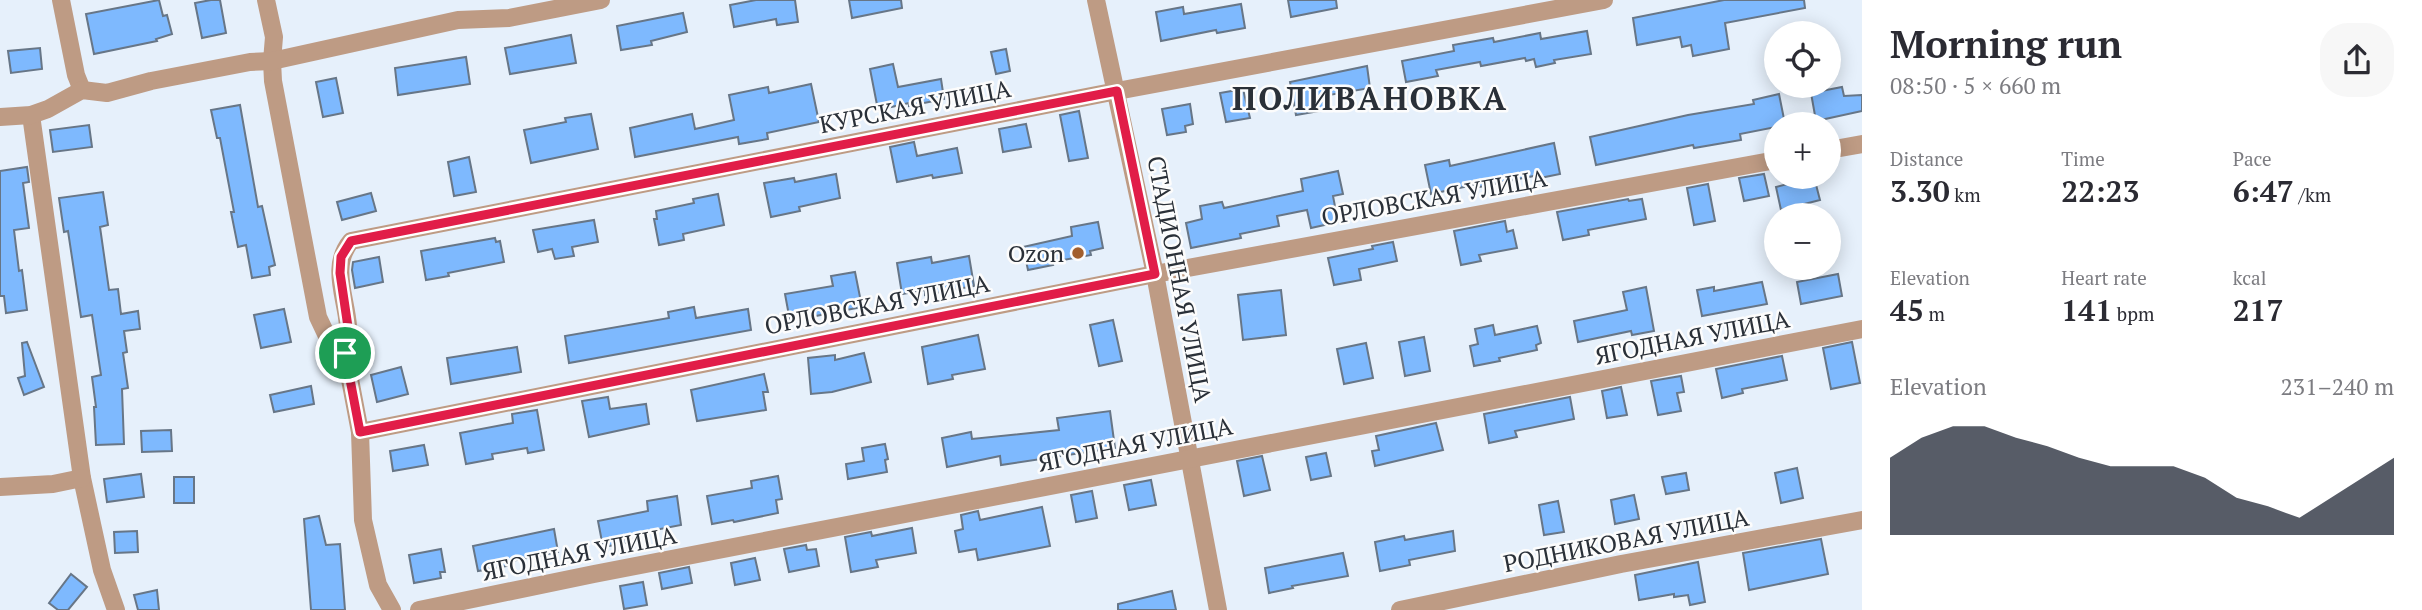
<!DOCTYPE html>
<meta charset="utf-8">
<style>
body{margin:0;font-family:"PT Serif",serif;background:#f7f7f7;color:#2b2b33;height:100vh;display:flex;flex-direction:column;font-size:26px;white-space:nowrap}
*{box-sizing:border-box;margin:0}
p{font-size:23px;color:#7c7c81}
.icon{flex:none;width:38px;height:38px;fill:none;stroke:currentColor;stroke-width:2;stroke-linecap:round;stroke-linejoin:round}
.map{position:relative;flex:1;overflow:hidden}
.details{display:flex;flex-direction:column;background:#fff;width:560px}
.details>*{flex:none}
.controls{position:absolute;left:1764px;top:21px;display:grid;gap:14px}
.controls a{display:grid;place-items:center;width:77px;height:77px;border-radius:50%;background:#fff;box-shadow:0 4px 18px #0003;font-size:35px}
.pin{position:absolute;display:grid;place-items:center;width:60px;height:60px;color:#fff;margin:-30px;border:4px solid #fff;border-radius:50%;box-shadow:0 2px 7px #0007}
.round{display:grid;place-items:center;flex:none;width:74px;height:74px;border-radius:28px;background:#f7f7f7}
.summary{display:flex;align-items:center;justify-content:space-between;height:119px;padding:0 28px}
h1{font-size:38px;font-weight:700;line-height:52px}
.metrics{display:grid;grid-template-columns:repeat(3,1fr);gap:10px;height:119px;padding:7px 28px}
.metrics div{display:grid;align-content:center}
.metrics b{font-size:30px;font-weight:700}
.metrics small{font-size:19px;font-weight:400}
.metrics p{font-size:19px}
.chart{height:196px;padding:14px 28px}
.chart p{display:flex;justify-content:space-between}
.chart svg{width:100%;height:126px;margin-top:7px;fill:#111827;opacity:.7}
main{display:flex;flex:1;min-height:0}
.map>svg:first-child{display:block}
</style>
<main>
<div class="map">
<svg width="1862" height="610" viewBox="0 0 1862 610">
<rect width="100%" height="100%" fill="#e6f0fb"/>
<g fill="#7eb9fe" stroke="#677687" stroke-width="2">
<path d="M159,0L163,16L167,15L172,34L156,39L157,41L94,54L86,14Z"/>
<path d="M211,0H220L226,33L202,38L195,3Z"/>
<path d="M756,0H795L798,22L777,25L776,19L734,27L730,5Z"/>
<path d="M849,0H901L902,8L852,18Z"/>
<path d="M1288,0H1336L1337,8L1291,17Z"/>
<path d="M1724,0H1804L1805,8L1725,23L1729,49L1693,56L1691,45L1682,47L1680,37L1637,45L1633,18Z"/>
<path d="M1241,4L1245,28L1217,33L1216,30L1161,41L1156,12L1183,7L1184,14Z"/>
<path d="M683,13L687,32L651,41L652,45L621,50L617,26Z"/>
<path d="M1587,31L1591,54L1554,60L1555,63L1536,67L1534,59L1526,61L1525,58L1481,66L1480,62L1436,70L1438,76L1406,82L1402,61L1454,51L1453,45L1493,38L1494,42L1540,33L1541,39Z"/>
<path d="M571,35L576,63L510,74L505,48Z"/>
<path d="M40,48L42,69L11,73L8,51Z"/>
<path d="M1006,49L1010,71L996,74L991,52Z"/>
<path d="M466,57L470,84L398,95L395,68Z"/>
<path d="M893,64L898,87L941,79L944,99L909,106V103L878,110L870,69Z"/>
<path d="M1367,66L1370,88L1323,96L1325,110L1296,115L1290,82Z"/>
<path d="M336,78L343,113L323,117L316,82Z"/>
<path d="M811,84L819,122L767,133L768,139L739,144L738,137L635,157L630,128L692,114L695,129L734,120L729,95L768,87L769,93Z"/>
<path d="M1842,87L1844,96L1862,95V111L1816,121L1811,93Z"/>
<path d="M1243,89L1250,118L1226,122L1220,93Z"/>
<path d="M1779,94L1785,124H1776V127L1740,134L1741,140L1694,148L1693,145L1596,165L1590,137L1688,115L1754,104L1753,100Z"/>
<path d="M1190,104L1193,124L1185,126L1186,132L1167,135L1162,109Z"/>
<path d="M240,105L258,207L262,206L275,265L269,267L270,275L252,278L246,245L238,247L231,212H234L220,138H217L211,110Z"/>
<path d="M1079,111L1088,158L1069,161L1060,115Z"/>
<path d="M591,114L598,149L531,163L524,130L566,122L565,118Z"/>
<path d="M1026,124L1031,147L1003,152L999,129Z"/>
<path d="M89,125L92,147L53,152L50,130Z"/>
<path d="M914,142L917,156L957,148L962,173L933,178L932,175L897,182L890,147Z"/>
<path d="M1554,143L1560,174L1535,179L1534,176L1479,187L1478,184L1431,194L1425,165L1449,160L1450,166Z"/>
<path d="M469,157L476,192L454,196L448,162Z"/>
<path d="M27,167L29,182L23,183L29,228L14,230L19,271L22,270L27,310L6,313L4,296H0V171Z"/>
<path d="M1338,171L1343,194L1333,196L1338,222L1311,228L1307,210L1277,216L1279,226L1240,234L1241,238L1191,248L1186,223L1202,219L1200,206L1222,202L1224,208L1303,191L1301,179Z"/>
<path d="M836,174L840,198L799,207L800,211L771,217L764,183L794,178L795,182Z"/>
<path d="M1764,174L1769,196L1744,201L1739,178Z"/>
<path d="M1814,177L1820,200L1781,210L1776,187Z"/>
<path d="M1708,184L1715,221L1694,225L1687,188Z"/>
<path d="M103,192L108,225L100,227L109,290L118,289L121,314L138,311L140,329L124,331L127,352L123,353L128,388L122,389L124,444L96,445L94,407H96L92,377L101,375L92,315L81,317L68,231L64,232L59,198Z"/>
<path d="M371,193L376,211L342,220L337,202Z"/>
<path d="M718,194L724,225L683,234L684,240L659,245L654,219H657L656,211L694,203L693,199Z"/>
<path d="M1628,199L1629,201L1642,199L1646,219L1588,230L1589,235L1563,240L1557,212Z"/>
<path d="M594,220L598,242L572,247L574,256L555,259L552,249L538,252L533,230Z"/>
<path d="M1505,221L1507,232L1513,230L1517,248L1479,255L1481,261L1461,265L1454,231Z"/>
<path d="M1098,222L1103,248L1090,251L1091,255L1052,262L1053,265L1028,270L1023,247L1072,236L1071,227Z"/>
<path d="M495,238L496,242L500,241L504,262L448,273L449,276L426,280L421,251Z"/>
<path d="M1393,242L1397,261L1359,269L1361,280L1334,285L1328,258L1373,249L1372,246Z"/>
<path d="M969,256L974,286L925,295V290L902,294L897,263L931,257L932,263Z"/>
<path d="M379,257L383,282L355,288L352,270L353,262Z"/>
<path d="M855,272L862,307L790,321L785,294L833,286L831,276Z"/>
<path d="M1838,274L1842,296L1801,304L1797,282Z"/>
<path d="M1762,282L1767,304L1702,316L1697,290L1714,287V291Z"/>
<path d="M1646,287L1654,331L1632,335L1631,331L1578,342L1574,321L1627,310L1623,292Z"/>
<path d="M1281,290L1286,335L1243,340L1238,295Z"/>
<path d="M694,307L696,318L748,309L751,330L569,363L565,336L669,318L668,312Z"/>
<path d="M284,309L291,342L261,348L254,315Z"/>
<path d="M1113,320L1122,361L1099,366L1090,325Z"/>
<path d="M1493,325L1495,335L1537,326L1541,343L1536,345L1537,350L1499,358L1500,361L1474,366L1470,346L1478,344L1475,329Z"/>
<path d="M978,335L985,369L952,375L953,379L928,384L922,347Z"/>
<path d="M1424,337L1430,371L1405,376L1399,342Z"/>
<path d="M27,342L44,387L24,395L18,378L25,376L22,343Z"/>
<path d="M1852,342L1860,383L1831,389L1823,348Z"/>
<path d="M1366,343L1373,378L1344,384L1337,349Z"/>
<path d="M517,347L521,372L451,384L447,358Z"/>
<path d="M864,353L871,382L832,392L811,394L808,358L835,355V360Z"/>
<path d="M1782,356L1787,380L1742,389L1743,393L1722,398L1716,369Z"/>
<path d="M401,367L408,394L377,402L371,375Z"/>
<path d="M764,374L768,392H763L766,410L697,421L691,390Z"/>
<path d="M1681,376L1684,392L1677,393L1681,411L1658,415L1651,381Z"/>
<path d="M311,386L314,404L274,412L270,395Z"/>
<path d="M1621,387L1627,415L1607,418L1602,391Z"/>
<path d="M608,397L610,409L646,404L649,424L589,437L582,401Z"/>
<path d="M1570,397L1574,419L1515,431L1517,437L1489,443L1484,414Z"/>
<path d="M537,410L544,450L528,453L527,448L492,454L493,459L466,464L460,433L513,423L512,414Z"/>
<path d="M1110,411L1115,448L1001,465L1000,456L947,467L942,438L971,432L972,439L1059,430L1057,418Z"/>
<path d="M1436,423L1443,450L1375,466L1372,451L1379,450L1376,436Z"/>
<path d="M171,430L172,451L142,452L141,431Z"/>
<path d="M885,444L888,459L885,460L887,472L848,479L846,464L864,461L862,448Z"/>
<path d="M424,445L428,465L393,471L390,451Z"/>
<path d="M1326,453L1331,476L1311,480L1306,457Z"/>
<path d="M1262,456L1270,490L1244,496L1237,461Z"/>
<path d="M1797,468L1803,498L1781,503L1775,473Z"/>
<path d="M1686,473L1689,490L1666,494L1662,477Z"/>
<path d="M141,474L144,497L107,502L104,479Z"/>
<path d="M778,476L782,499L776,500L778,513L734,522L733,520L712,524L707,496L752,488L751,481Z"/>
<rect x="174" y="477" width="20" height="26"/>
<path d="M1151,480L1156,505L1129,510L1124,485Z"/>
<path d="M1092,491L1097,518L1076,522L1071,495Z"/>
<path d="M1634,495L1639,519L1615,524L1611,500Z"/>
<path d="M677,496L681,525L624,536L626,543L603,547L598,521L648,511L647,501Z"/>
<path d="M1558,501L1564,532L1544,535L1539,505Z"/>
<path d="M1042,507L1050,546L978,560L976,549L959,552L955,531L963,529L961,515L978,511L980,520Z"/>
<path d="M319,516L326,545L340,544L345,610H311L304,519Z"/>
<path d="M912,528L916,553L876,560L878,567L851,572L845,537L871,532L872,536Z"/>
<path d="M554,529L558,552L506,562L507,566L478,571L473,546Z"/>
<path d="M137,531L138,552L115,553L114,532Z"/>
<path d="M1453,531L1455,551L1409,560L1410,565L1380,571L1375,542L1404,536L1405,540Z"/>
<path d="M1821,539L1828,574L1749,590L1743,553Z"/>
<path d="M806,545L807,550L816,549L819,566L789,572L784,549Z"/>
<path d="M441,549L445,572H440L441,578L414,583L409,555Z"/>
<path d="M1343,553L1348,576L1292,586L1293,588L1269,593L1265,568Z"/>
<path d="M755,558L760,580L735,585L731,563Z"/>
<path d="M1698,562L1705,602L1690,605L1688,595L1674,597V594L1639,600L1635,575Z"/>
<path d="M689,567L692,583L662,589L659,573Z"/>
<path d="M71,574L87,587L68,610H58L49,603Z"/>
<path d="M643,582L647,605L624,609L620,586Z"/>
<path d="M157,590L159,610H138L134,595Z"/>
<path d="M1172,591L1176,610H1118V604Z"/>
</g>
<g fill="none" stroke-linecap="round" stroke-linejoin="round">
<g stroke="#be9b84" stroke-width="18">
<path d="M61,0L76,75L82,90"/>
<path d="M266,0L274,37L272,61L273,81L318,317L326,334L345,353L360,432L363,520L378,585L392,610"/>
<path d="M1096,0L1155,274L1218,610"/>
<path d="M31,115L82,478L102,570L116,610"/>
<path d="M0,117L31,115L48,109L82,90L107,93L151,81L250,62L272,61L458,20L509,18L601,0"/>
<path d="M1829,150L1862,144"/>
<path d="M345,353C346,344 349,335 348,326C346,297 330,266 351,241L1117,91L1604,0"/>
<path d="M360,432L1155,274L1776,160"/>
<path d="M0,487L53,484L82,478"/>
<path d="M419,610L594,574L1862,329"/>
<path d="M1400,610L1621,564L1862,520"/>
</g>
</g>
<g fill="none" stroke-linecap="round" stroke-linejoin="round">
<defs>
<path id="route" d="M1117,91L1155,274L360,432L345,353L348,327L340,273L341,257L351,241Z"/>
</defs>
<use href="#route" stroke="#fff" stroke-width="14"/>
<use href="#route" stroke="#e11d48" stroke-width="9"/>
</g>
<circle fill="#a25f2e" stroke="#fcfcfc" stroke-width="2.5" cx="1078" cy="253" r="7"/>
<g text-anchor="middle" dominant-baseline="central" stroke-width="5" stroke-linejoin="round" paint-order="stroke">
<g font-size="24" fill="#2a3038" stroke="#fcfcfc">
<text transform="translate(915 106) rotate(-11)">КУРСКАЯ УЛИЦА</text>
<text transform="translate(1434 197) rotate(-10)">ОРЛОВСКАЯ УЛИЦА</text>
<text transform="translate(1180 279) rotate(79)">СТАДИОННАЯ УЛИЦА</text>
<text transform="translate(877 304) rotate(-11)">ОРЛОВСКАЯ УЛИЦА</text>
<text transform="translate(1692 337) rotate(-11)">ЯГОДНАЯ УЛИЦА</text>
<text transform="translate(1135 444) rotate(-11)">ЯГОДНАЯ УЛИЦА</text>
<text transform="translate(1626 540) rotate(-11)">РОДНИКОВАЯ УЛИЦА</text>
<text transform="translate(579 553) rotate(-11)">ЯГОДНАЯ УЛИЦА</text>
</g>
<g font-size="24" fill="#2a3038" stroke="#fcfcfc" text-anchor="end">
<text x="1064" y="253">Ozon</text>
</g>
<g font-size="32" font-weight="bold" letter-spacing="2" fill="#2a3038" stroke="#fcfcfc">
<text x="1370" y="98">ПОЛИВАНОВКА</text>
</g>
</g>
</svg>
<div class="controls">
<a><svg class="icon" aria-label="locate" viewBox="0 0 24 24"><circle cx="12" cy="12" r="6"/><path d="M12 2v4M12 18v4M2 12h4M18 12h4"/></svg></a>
<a>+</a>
<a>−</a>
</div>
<div class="pin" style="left:345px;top:353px;background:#1e9e55"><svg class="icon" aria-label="arrive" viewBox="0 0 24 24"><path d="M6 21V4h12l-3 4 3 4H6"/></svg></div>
</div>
<section class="details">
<div class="summary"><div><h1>Morning run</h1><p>08:50 · 5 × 660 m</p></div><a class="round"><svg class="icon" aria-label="share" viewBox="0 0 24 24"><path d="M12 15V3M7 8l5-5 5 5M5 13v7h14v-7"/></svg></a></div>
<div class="metrics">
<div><p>Distance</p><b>3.30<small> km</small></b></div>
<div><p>Time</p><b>22:23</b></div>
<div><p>Pace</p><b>6:47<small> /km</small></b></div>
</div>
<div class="metrics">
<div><p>Elevation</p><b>45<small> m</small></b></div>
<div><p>Heart rate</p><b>141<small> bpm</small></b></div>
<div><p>kcal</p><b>217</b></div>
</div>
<div class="chart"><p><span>Elevation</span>231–240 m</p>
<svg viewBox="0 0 160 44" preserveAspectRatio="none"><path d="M0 44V17L10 10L20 6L30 6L40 10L50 13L60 17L70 20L80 20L90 20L100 24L110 31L120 34L130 38L140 31L150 24L160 17V44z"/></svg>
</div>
</section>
</main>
